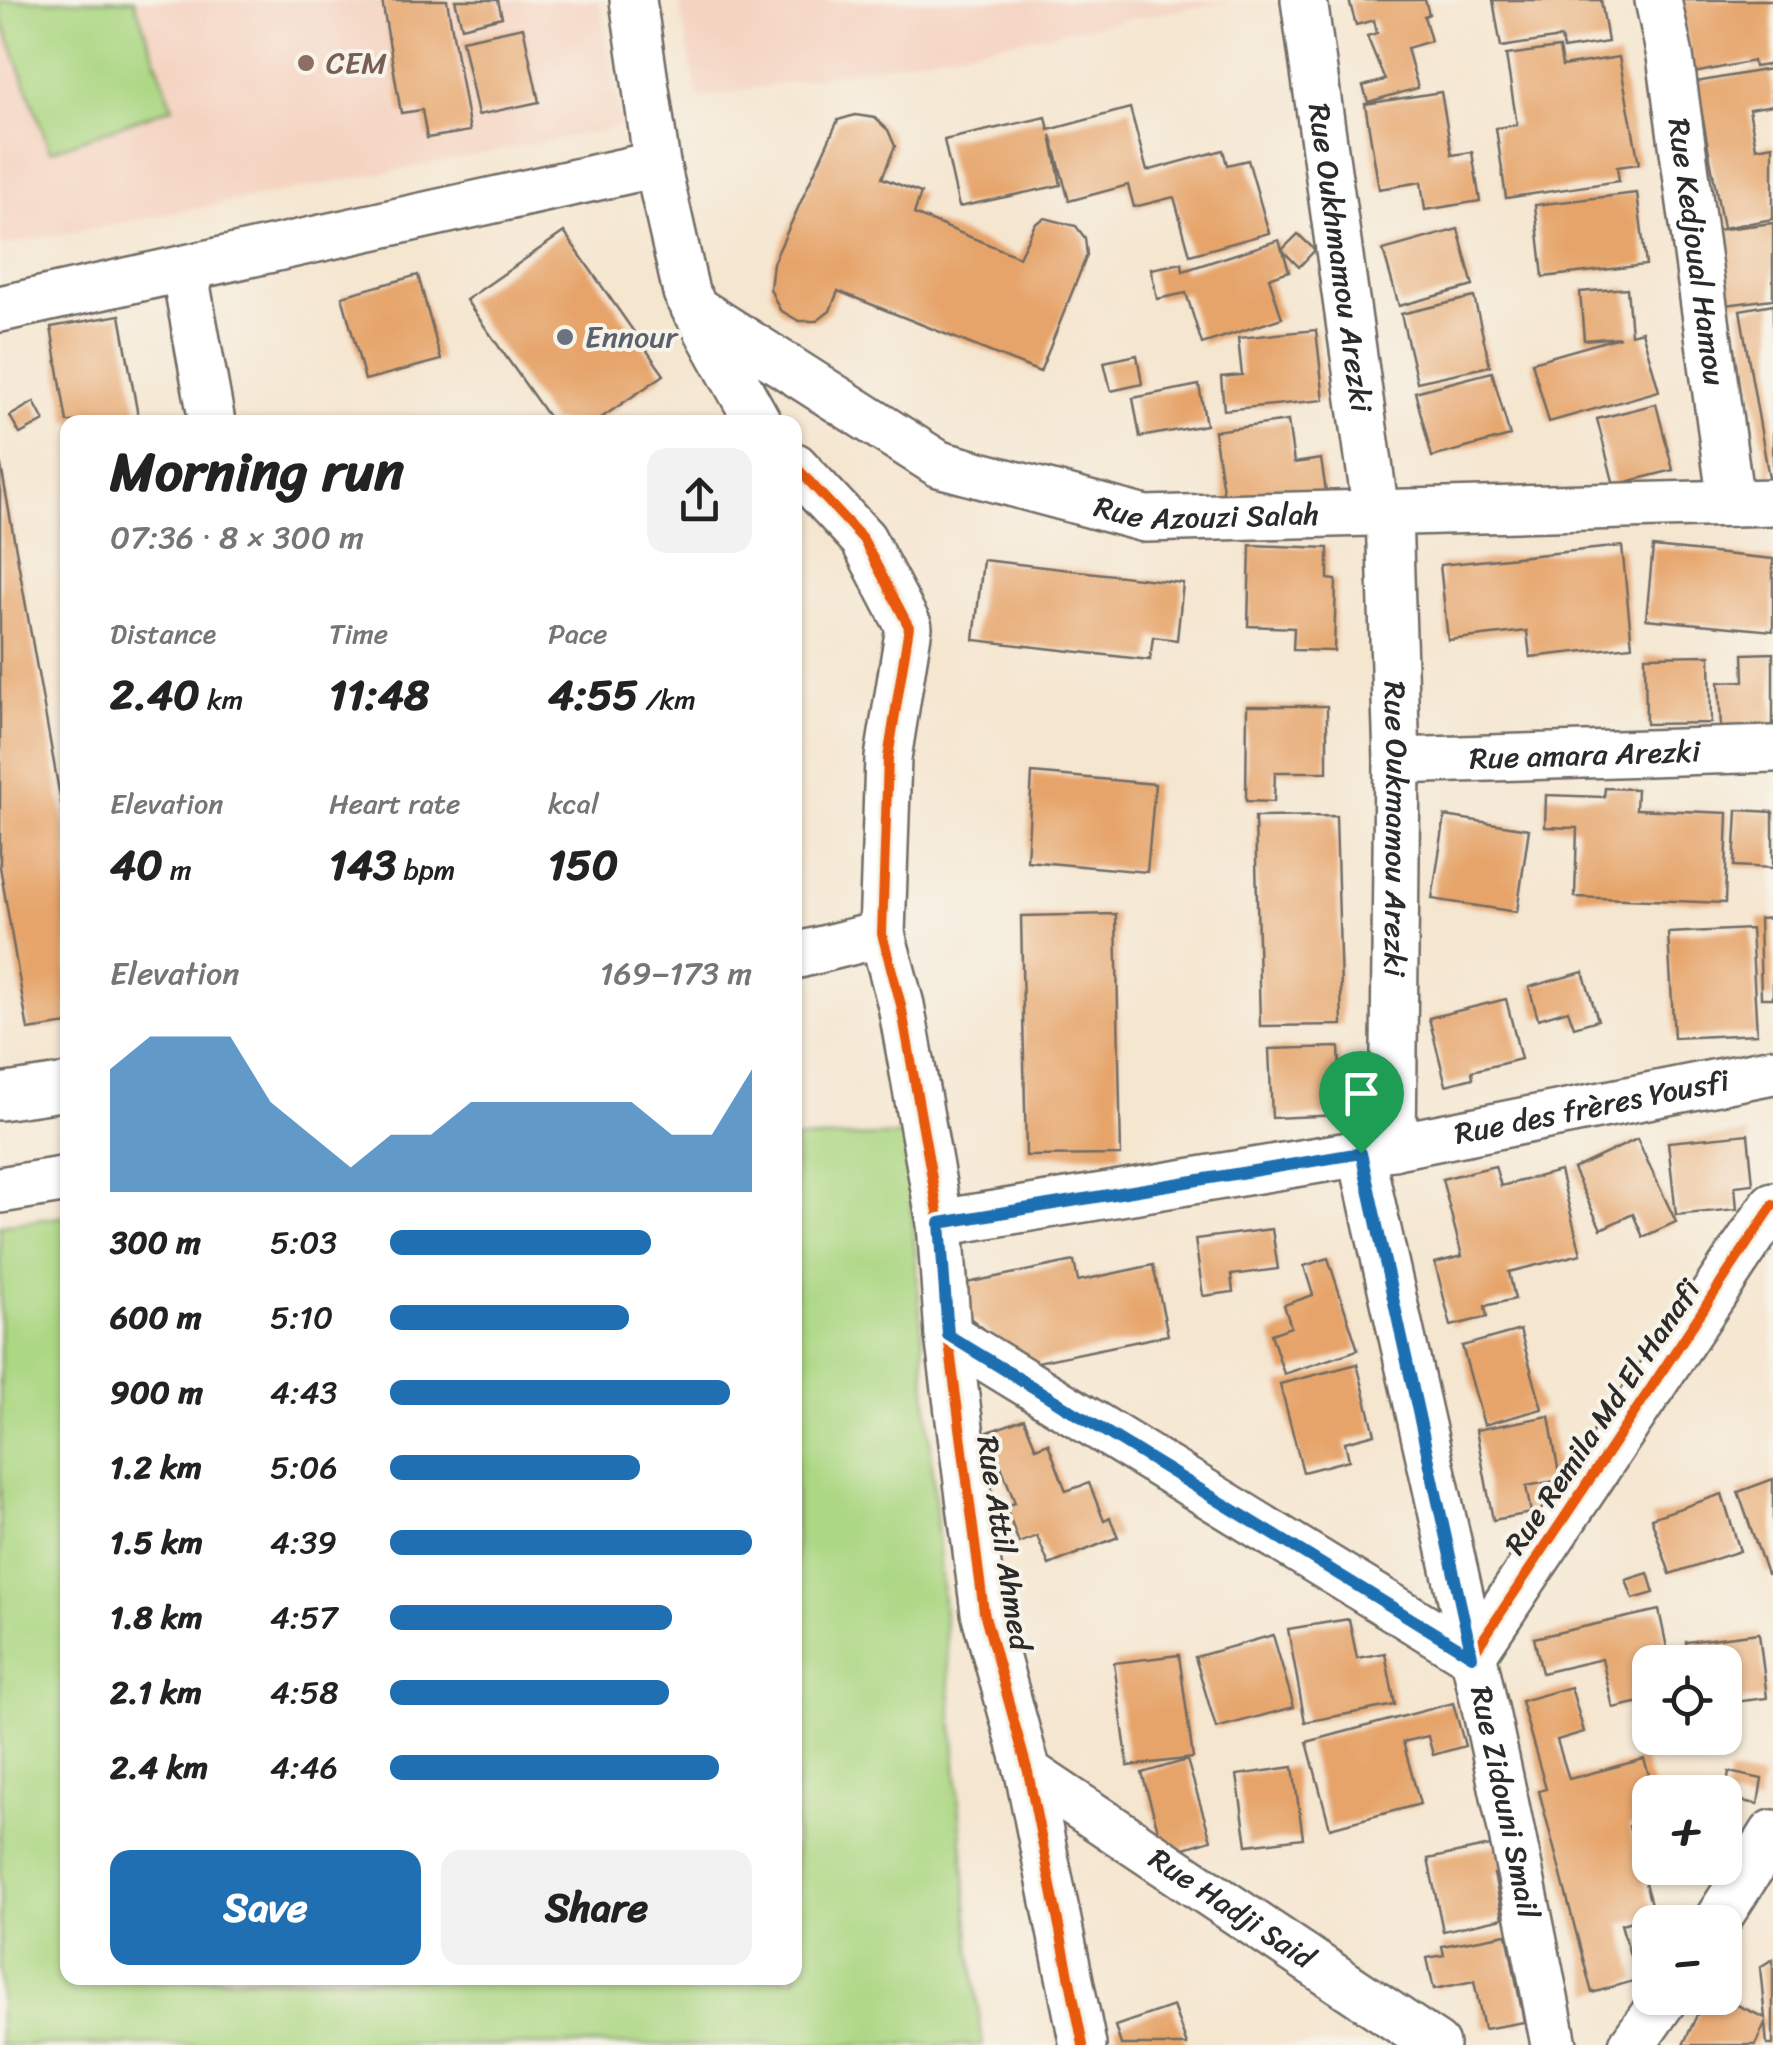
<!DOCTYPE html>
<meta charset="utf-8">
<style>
body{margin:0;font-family:Sriracha,sans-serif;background:#f2f2f2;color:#222;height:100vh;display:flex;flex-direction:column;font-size:38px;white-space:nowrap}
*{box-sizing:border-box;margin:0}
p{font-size:32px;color:#767676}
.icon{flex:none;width:55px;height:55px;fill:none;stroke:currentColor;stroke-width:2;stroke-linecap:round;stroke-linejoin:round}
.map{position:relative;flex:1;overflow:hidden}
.side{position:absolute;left:60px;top:415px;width:742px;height:1570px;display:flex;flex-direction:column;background:#fff;border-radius:20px;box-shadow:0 2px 8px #0004}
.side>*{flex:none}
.controls{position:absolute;left:1632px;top:1645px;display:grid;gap:20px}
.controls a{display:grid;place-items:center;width:110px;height:110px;border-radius:20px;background:#fff;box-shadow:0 2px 8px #0004;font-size:50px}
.pin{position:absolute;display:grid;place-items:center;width:85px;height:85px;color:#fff;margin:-102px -42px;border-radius:50% 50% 50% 0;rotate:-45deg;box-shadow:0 0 10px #0007}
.pin .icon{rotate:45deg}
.round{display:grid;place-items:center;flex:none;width:105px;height:105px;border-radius:20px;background:#f2f2f2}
.headline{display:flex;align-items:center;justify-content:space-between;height:170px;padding:0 50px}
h1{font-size:55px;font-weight:800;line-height:75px}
.figures{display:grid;grid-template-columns:repeat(3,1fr);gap:15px;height:170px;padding:10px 50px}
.figures div{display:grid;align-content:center}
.figures b{font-size:42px;font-weight:800}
.figures small{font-size:28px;font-weight:400}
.figures p{font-size:28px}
.chart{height:280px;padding:20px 50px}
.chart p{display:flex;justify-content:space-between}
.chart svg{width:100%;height:180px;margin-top:10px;fill:#1f6fb2;opacity:.7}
.cta{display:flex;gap:20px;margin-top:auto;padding:20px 50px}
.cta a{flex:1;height:115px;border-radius:20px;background:#1f6fb2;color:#fff;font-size:40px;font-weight:800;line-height:115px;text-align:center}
.cta a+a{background:#f2f2f2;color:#222}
ul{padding:0 50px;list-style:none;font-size:32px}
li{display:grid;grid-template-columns:160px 120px 1fr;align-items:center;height:75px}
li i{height:25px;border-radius:12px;background:#1f6fb2}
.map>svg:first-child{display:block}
</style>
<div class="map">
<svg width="1773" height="2045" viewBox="0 0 1773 2045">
<rect width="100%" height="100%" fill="#f7f3e8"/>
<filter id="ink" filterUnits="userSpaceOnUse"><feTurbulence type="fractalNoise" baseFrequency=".01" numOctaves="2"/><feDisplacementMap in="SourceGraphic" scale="20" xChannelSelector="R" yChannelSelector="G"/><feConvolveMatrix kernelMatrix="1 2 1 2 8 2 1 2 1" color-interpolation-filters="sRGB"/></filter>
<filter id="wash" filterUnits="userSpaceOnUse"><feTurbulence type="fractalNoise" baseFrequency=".0048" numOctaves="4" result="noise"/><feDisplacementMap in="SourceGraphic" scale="40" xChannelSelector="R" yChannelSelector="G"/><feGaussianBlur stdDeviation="2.25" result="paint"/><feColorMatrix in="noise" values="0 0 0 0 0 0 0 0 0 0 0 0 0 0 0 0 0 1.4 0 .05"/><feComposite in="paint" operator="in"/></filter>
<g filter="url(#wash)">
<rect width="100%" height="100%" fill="#f5e6d0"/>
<g fill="#f5d3c1">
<path d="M0,0H599L623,127L0,246Z"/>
<path d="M679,0H1234L698,99Z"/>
</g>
<g fill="#acd783" stroke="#6c8157" stroke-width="2.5">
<path d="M0,0H134L173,107L50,151L0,14Z"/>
<path d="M906,1135L971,1953L983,2045H0V1225L67,1216L68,1978H795V1139Z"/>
</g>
<g id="blocks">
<g fill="#e6a46a">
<path d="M382,0H447L470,131L427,138L422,110L401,113Z"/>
<path d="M455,0H498L502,17L462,27Z"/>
<path d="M1349,0H1425L1429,14L1424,16L1431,41L1407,48L1418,88L1368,102L1363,86L1385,80L1367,36L1377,33L1374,20L1356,25Z"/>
<path d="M1493,0H1601L1608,42L1563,49L1561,38L1501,47Z"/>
<path d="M1679,0H1773V64L1754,67L1753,61L1694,73Z"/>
<path d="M523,27L539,102L478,115L462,40Z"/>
<path d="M1559,48L1562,66L1619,57L1639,164L1617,167L1619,181L1506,198L1496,128L1517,125L1506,55Z"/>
<path d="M1770,69L1773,105L1749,109L1756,148L1773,145V219L1723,228L1696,82Z"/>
<path d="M1441,92L1452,155L1472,152L1480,201L1425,210L1421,182L1379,189L1365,104Z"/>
<path d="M1130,108L1147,171L1223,150L1227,165L1248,160L1269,233L1190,255L1174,197L1134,207L1128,185L1069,201L1051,135L1061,185L959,207L944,140L1046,117L1049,130Z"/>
<path d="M855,115L875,118L888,130L895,146L882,178L921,193L914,214L1019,257L1035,224L1045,218L1076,226L1085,238L1087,255L1040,372L838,291L830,311L817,321H799L780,310L770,289L773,263L838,120Z"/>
<path d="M1637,193L1646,265L1543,277L1535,205Z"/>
<path d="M1773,223V299L1725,305L1716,230Z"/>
<path d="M1458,229L1473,286L1399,306L1383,250Z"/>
<path d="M564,232L664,375L595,422H552L466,300Z"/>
<path d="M1298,234L1315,250L1299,267L1283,251L1289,271L1269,278L1282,318L1202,344L1186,293L1157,299L1151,269L1182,263L1183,271L1279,240L1282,250Z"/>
<path d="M418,275L441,360L365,380L342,296Z"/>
<path d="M1627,288L1631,334L1642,331L1659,391L1549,422L1532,362L1620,337L1584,340L1580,292Z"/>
<path d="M1474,297L1490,366L1417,382L1401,314Z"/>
<path d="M1773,304V477L1769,478L1740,310Z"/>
<path d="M120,315L139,422H67L51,327Z"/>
<path d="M1316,330L1324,400L1224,410L1221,377L1242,375L1238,338Z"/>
<path d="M1137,355L1142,384L1111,391L1104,362Z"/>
<path d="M1492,372L1510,436L1432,457L1415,392Z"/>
<path d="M1199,385L1206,425L1140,437L1133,398Z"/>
<path d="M34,402L44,421L20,434L10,416Z"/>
<path d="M1656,404L1673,470L1614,485L1597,419Z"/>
<path d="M1288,421L1294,463L1321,459L1327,498L1226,511L1214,431Z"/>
<path d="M0,460L68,842V1024L28,1030L0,867Z"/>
<path d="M1250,545L1328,548V579L1336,580L1334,651L1293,650L1294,628L1248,626Z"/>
<path d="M1622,546L1632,646L1530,657L1527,631L1448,640L1440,565Z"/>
<path d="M1653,547L1773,559V631L1646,619Z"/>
<path d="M983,560L1183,583L1177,640L1153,637L1150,660L974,640Z"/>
<path d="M1773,653V728L1721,729L1719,682L1744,681L1743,654Z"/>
<path d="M1710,655L1711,723L1646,724L1645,656Z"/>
<path d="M1247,706H1327V772H1275L1274,802L1246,801Z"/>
<path d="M1032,773L1155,784L1147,872L1027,861Z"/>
<path d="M1605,788L1637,789L1636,809L1728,813L1725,903L1575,897L1577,828L1545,827L1546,795L1604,797Z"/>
<path d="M1737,810L1773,812V868L1734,866Z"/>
<path d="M1336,816L1342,1025L1260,1026L1255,817Z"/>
<path d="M1445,816L1529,829L1517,912L1432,899Z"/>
<path d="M1116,914L1121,1155L1026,1156L1021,916Z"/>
<path d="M1773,918V998H1761L1759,919Z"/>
<path d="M1751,929L1757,1034L1674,1038L1668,933Z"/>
<path d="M1583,972L1598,1020L1574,1027L1568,1010L1538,1019L1529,987Z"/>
<path d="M1506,999L1521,1059L1472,1071L1473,1078L1446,1085L1429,1018Z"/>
<path d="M1339,1047L1342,1115L1272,1118L1269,1049Z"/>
<path d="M1748,1134L1753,1184L1735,1186L1737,1209L1676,1215L1668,1142Z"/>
<path d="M1637,1139L1676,1222L1643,1237L1633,1214L1601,1229L1573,1169Z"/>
<path d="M1495,1166L1501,1186L1560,1171L1581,1254L1509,1272L1515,1299L1485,1306L1487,1317L1451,1326L1435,1263L1462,1256L1442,1179Z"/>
<path d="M1272,1229L1278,1269L1231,1275L1233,1292L1203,1296L1195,1239Z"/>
<path d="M1328,1258L1358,1350L1284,1374L1271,1334L1291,1327L1284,1305L1313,1295L1304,1266Z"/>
<path d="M1074,1261L1078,1281L1153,1265L1168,1335L1028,1364L970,1318L962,1284Z"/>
<path d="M1520,1330L1542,1409L1484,1425L1462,1346Z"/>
<path d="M1357,1364L1375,1434L1345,1442L1349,1460L1303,1472L1280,1384Z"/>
<path d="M1549,1416L1560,1480L1526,1486L1531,1513L1493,1520L1476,1430Z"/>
<path d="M1024,1419L1036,1448L1048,1443L1066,1491L1089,1483L1104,1521L1110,1518L1118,1537L1049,1565L1037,1536L1019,1543L1005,1506L1015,1503L988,1432Z"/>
<path d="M1773,1479V1572L1767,1574L1738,1492Z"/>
<path d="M1722,1494L1740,1551L1670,1574L1651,1518Z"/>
<path d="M1648,1573L1654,1593L1633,1599L1626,1580Z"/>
<path d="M1659,1610L1670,1662H1650V1700L1613,1708L1602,1659L1542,1673L1534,1638Z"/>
<path d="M1349,1619L1357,1658L1385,1653L1395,1705L1305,1722L1288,1629Z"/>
<path d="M1759,1633L1767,1698L1725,1703V1662H1688L1686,1642Z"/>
<path d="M1273,1635L1294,1707L1216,1728L1195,1657Z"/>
<path d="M1179,1655L1193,1758L1128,1766L1114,1663Z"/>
<path d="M1571,1687L1584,1732L1557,1740L1569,1779L1644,1759L1654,1792H1650V1820L1629,1826L1654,1915L1621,1924L1637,1980L1592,1993L1539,1791L1546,1789L1521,1701Z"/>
<path d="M1453,1703L1465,1746L1433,1755L1428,1736L1403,1742L1420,1804L1330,1828L1307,1742Z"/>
<path d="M1187,1760L1211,1840L1165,1854L1142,1773Z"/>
<path d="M1293,1767L1303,1838L1247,1845L1237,1775Z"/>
<path d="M1729,1772L1762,1779L1758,1804L1725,1798Z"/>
<path d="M1500,1844L1506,1871L1494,1874L1503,1918L1443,1931L1428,1859Z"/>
<path d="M1507,1934L1524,2022L1484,2029L1474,1981L1434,1989L1427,1958L1444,1955L1442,1946Z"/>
<path d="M1773,1959V2045H1767L1765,2023L1755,2045H1683L1705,1998H1722L1765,2018L1760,1967Z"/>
<path d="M1173,2006L1187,2045H1121L1115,2026Z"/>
</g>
</g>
</g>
<g filter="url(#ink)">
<use href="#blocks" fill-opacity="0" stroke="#726c65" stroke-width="2.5"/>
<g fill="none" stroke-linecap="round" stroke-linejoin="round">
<defs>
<g id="street">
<path d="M633,0L657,164L686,292L758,422"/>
<path id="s1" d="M1304,0L1376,513"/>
<path id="s2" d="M1658,0L1670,56L1731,503"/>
<path d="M184,269L212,422"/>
<path id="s3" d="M694,308L939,464L1145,519L1773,502"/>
<path d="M0,309L657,164"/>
<path d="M795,466L863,539L909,627L888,758L882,934L901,1005L940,1223L948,1335L984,1612L1028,1772L1083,2045"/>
<path id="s4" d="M1389,514L1397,761L1393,1147"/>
<path id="s5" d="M1397,761L1773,749"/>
<path d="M795,956L882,934"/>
<path d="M0,1097L68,1087"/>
<path id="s6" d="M1361,1153C1426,1450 1498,1746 1554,2045"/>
<path d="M0,1190L68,1179"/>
<path id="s7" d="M940,1223L1361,1153L1773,1071"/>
<path d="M948,1335L1472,1656L1773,1205"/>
<path id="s8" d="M1028,1772L1436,2045"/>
<path d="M1716,1922L1773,1833"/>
<path d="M1632,2045L1665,1998"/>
</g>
</defs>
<use href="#street" stroke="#726c65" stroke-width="50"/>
<use href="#street" stroke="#fff" stroke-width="45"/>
<defs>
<g id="cycleway">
<path d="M795,466L863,539L909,627L888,758L882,934L901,1005L940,1223L948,1335L984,1612L1028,1772L1083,2045"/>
<path d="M948,1335L1472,1656L1773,1205"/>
</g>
</defs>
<use href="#cycleway" stroke="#f7f3e8" stroke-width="16"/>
<use href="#cycleway" stroke="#e8590c" stroke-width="10"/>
</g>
</g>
<g fill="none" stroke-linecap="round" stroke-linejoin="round" filter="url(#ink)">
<defs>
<path id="route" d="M1361,1153L1472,1656L948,1335L940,1223Z"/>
</defs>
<use href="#route" stroke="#fff" stroke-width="20"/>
<use href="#route" stroke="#1f6fb2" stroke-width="12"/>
</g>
<circle fill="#8d6e63" stroke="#f7f3e8" stroke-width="4" cx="306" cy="63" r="10"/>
<circle fill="#6b7280" stroke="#f7f3e8" stroke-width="4" cx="565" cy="337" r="10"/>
<g text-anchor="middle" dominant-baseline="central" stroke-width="8" stroke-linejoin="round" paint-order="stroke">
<g font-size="30" fill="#785e54" stroke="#f7f3e8" text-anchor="start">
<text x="326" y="63">CEM</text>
</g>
<g font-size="30" fill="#2b2b2b" stroke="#f7f3e8">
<text stroke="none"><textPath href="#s2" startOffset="255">Rue Kedjoual Hamou</textPath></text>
<text stroke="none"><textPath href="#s1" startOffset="260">Rue Oukhmamou Arezki</textPath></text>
<text stroke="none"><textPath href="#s3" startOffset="565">Rue Azouzi Salah</textPath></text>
<text stroke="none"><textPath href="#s5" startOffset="188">Rue amara Arezki</textPath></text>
<text stroke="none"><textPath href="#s4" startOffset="315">Rue Oukmamou Arezki</textPath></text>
<text stroke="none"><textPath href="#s7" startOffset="662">Rue des frères Yousfi</textPath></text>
<text transform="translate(1602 1417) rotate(-56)">Rue Remila Md El Hanafi</text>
<text transform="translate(1004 1543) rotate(81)">Rue Attil Ahmed</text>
<text stroke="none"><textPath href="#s6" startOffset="665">Rue Zidouni Smail</textPath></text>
<text stroke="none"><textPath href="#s8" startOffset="245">Rue Hadji Said</textPath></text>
</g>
<g font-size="30" fill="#5b616d" stroke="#f7f3e8" text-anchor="start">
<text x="585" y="337">Ennour</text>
</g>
</g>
</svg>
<div class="controls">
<a><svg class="icon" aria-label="locate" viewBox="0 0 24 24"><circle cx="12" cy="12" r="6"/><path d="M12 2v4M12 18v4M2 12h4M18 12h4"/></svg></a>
<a>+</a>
<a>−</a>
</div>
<div class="pin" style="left:1361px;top:1153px;background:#1e9e55"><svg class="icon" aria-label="arrive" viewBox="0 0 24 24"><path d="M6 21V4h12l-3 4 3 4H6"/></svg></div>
<section class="side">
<div class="headline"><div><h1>Morning run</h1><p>07:36 · 8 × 300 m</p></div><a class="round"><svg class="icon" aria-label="share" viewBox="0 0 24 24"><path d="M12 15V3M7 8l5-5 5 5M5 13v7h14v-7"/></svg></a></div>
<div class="figures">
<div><p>Distance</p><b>2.40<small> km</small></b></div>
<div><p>Time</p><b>11:48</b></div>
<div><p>Pace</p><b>4:55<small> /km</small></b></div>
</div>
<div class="figures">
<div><p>Elevation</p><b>40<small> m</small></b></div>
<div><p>Heart rate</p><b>143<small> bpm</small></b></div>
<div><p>kcal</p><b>150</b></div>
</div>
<div class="chart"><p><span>Elevation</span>169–173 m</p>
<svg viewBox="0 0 160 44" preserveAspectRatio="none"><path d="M0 44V14L10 6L20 6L30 6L40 22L50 30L60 38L70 30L80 30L90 22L100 22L110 22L120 22L130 22L140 30L150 30L160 14V44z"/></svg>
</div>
<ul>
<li><b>300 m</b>5:03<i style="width:72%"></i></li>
<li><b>600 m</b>5:10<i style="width:66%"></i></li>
<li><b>900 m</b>4:43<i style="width:94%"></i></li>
<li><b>1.2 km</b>5:06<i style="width:69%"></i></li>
<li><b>1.5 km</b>4:39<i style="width:100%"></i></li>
<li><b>1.8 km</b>4:57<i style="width:78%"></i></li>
<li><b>2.1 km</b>4:58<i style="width:77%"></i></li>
<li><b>2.4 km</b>4:46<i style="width:91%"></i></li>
</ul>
<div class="cta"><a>Save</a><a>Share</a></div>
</section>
</div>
